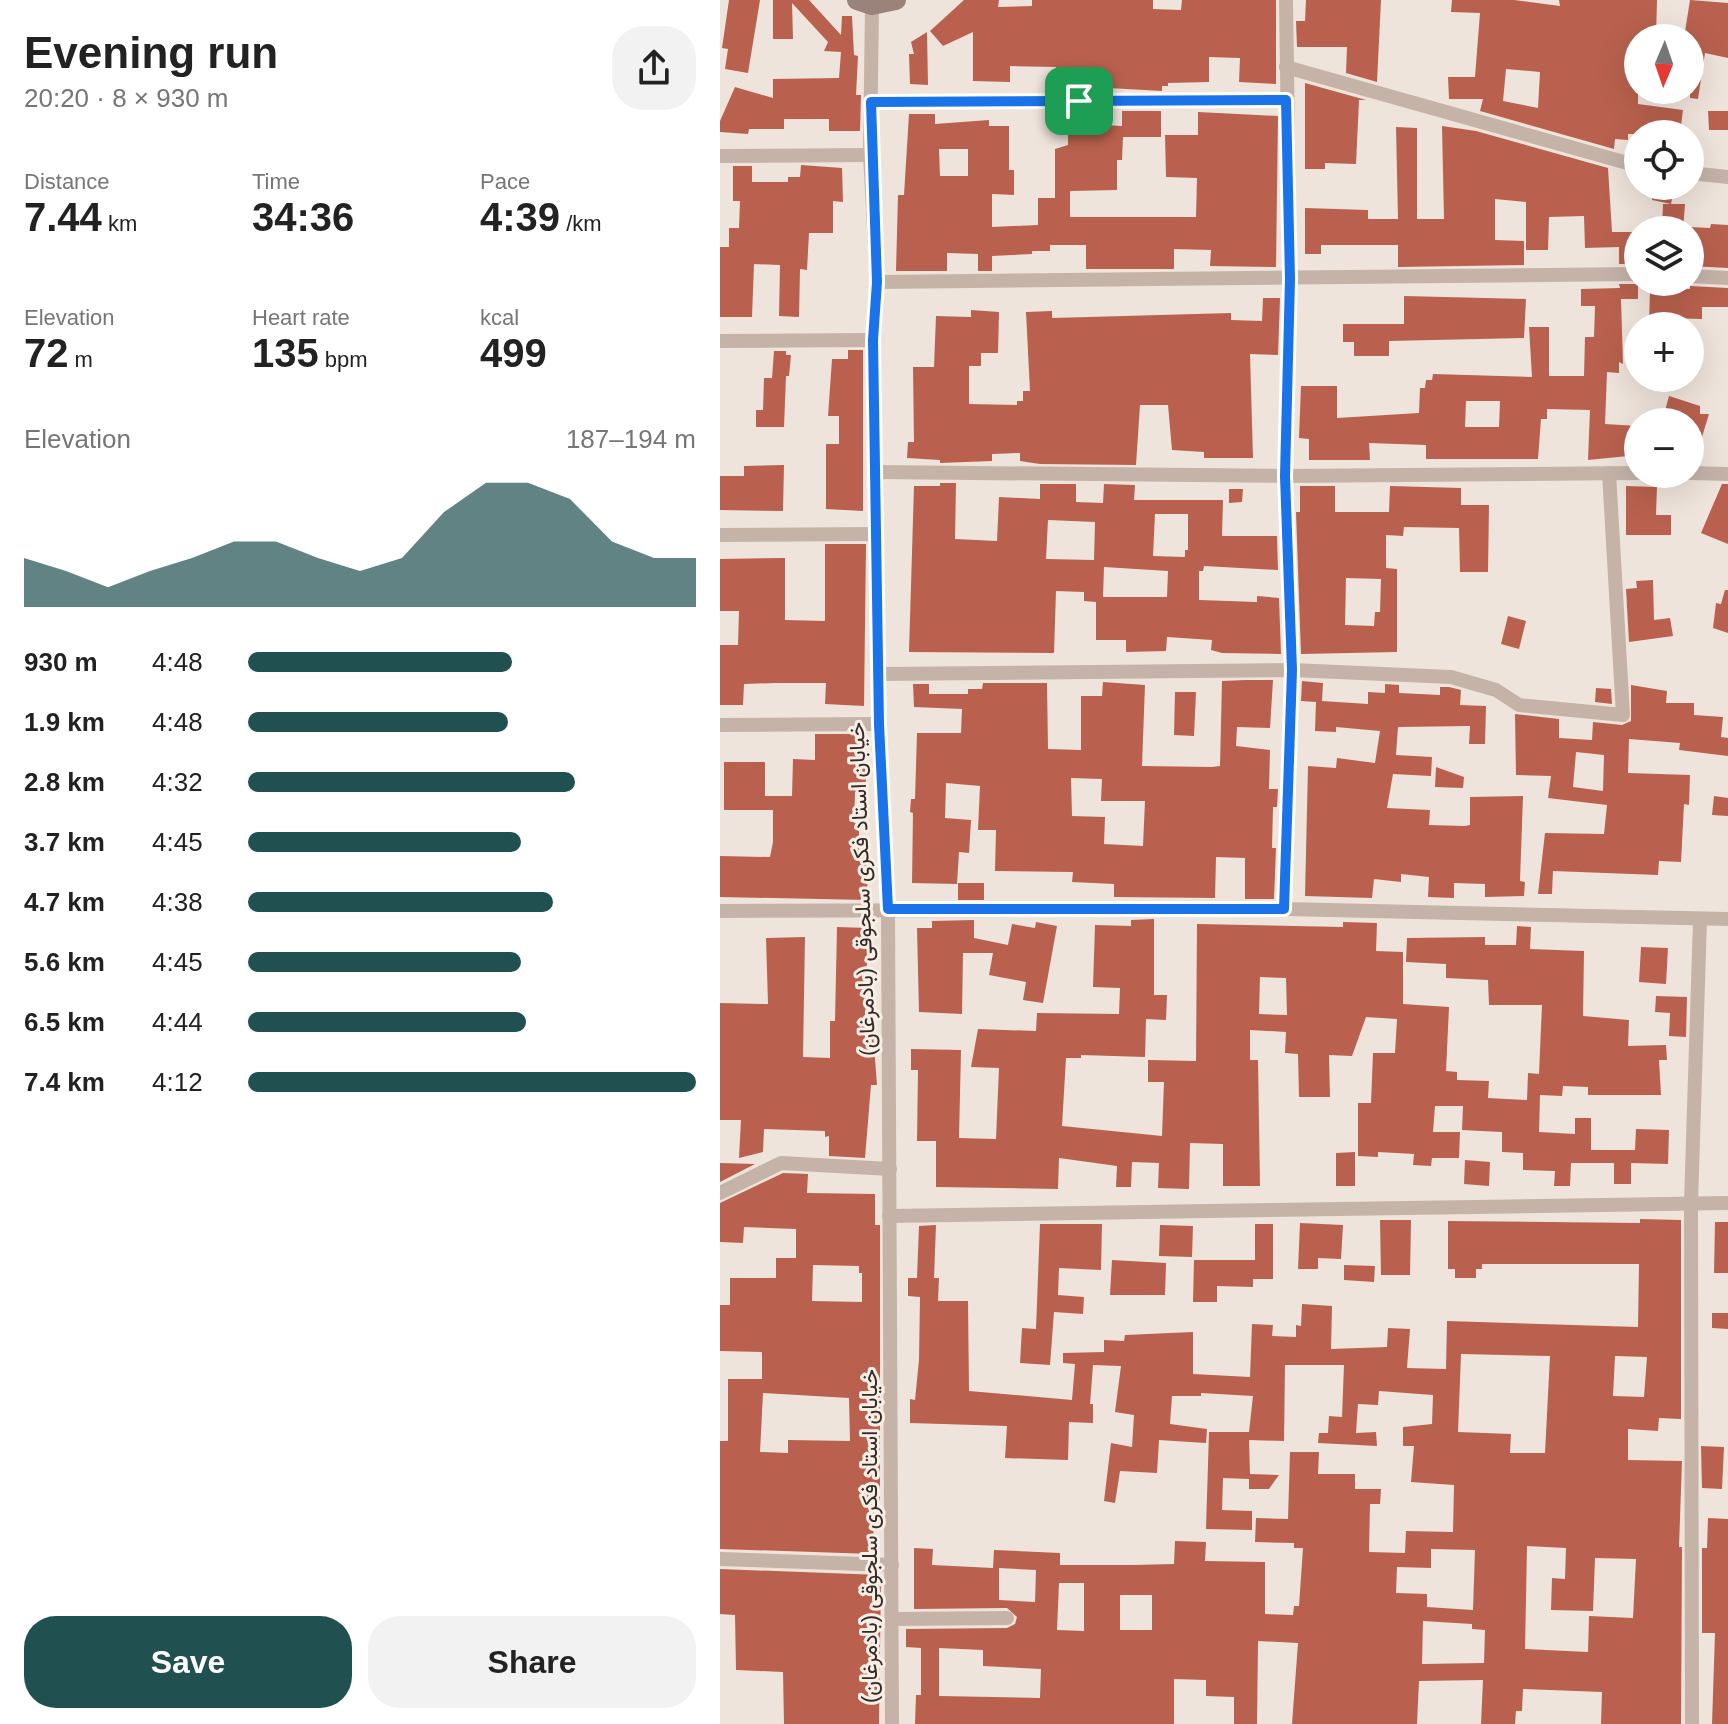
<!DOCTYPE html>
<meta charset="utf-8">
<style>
body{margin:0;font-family:Helvetica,Vazirmatn,sans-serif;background:#f2f2f2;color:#222;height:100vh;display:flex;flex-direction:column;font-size:30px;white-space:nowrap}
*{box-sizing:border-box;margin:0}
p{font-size:26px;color:#767676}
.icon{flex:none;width:44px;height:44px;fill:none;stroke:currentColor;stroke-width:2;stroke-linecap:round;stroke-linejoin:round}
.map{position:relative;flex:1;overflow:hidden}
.panel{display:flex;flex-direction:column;background:#fff;width:720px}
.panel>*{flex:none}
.needle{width:52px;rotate:182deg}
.buttons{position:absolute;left:904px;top:24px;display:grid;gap:16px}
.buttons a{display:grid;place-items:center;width:80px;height:80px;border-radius:50%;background:#fff;box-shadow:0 8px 32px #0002;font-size:40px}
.pin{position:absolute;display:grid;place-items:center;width:68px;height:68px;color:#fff;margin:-34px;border-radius:16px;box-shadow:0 4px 12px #0006}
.round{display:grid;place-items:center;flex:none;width:84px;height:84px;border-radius:32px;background:#f2f2f2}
.headline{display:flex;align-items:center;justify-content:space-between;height:136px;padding:0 24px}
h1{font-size:44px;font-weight:600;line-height:60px}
.stats{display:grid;grid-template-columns:repeat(3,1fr);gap:12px;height:136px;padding:8px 24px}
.stats div{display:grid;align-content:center}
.stats b{font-size:40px;font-weight:600}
.stats small{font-size:22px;font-weight:400}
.stats p{font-size:22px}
.chart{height:224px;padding:16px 24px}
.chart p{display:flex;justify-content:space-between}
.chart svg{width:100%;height:144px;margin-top:8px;fill:#215050;opacity:.7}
.primary-button{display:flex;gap:16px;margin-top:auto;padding:16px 24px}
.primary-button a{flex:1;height:92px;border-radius:32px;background:#215050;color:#fff;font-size:32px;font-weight:600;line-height:92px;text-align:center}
.primary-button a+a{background:#f2f2f2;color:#222}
ul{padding:0 24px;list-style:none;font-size:26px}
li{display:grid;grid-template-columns:128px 96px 1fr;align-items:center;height:60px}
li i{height:20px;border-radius:10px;background:#215050}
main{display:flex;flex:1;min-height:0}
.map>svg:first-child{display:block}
</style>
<main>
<section class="panel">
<div class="headline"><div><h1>Evening run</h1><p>20:20 · 8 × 930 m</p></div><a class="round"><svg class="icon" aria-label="share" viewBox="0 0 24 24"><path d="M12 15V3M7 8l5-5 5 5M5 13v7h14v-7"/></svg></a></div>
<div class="stats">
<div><p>Distance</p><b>7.44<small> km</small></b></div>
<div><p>Time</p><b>34:36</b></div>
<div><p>Pace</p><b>4:39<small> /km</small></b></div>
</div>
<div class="stats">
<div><p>Elevation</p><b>72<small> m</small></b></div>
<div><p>Heart rate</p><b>135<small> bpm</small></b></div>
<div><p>kcal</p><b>499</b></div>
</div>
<div class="chart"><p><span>Elevation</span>187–194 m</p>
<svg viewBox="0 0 160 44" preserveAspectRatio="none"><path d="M0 44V29L10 33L20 38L30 33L40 29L50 24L60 24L70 29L80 33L90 29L100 15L110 6L120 6L130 11L140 24L150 29L160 29V44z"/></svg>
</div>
<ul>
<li><b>930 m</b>4:48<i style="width:59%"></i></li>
<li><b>1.9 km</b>4:48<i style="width:58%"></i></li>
<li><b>2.8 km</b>4:32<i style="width:73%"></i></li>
<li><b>3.7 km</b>4:45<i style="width:61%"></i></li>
<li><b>4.7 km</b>4:38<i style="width:68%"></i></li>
<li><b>5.6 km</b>4:45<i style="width:61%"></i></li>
<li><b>6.5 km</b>4:44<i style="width:62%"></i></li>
<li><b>7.4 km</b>4:12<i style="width:100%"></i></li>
</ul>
<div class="primary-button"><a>Save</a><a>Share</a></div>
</section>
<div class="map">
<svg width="1008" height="1724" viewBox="0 0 1008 1724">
<rect width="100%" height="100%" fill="#efe4db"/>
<g fill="#b9614e" fill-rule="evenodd">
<path d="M9,0H40L28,73L5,69L8,49L2,48Z"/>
<path d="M53,0H89L121,35L122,16H132L134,55L138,56L136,95H141L140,131H109V119H64V129H29L28,134L0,132V121L15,87L53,98V79L119,78L121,52L104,51L108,42L72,3L73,39H53Z"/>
<path d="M244,0H279L278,7L312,6V0H433V9L461,10L462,0H556V84L519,82L520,58L489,57V82L448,83V86H442V91L335,85L336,67L290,66V82L253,81V32L223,46L210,31Z"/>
<path d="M586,0H661L657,82L626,73L627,47H577L576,21H585Z"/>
<path d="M732,0H794L840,6L839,0H937L936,38H918V104L963,110L960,134H908V140L895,139L894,149L760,111L763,99H729L728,77H755L760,13L731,12ZM786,69L820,72L818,108L783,101Z"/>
<path d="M970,0L1008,3V58L985,53L978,99L970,98V38H964Z"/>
<path d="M207,32L208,85L190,84L189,54H194L191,42Z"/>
<path d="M585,83L646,100H639L636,164L605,163V169H585Z"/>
<path d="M402,111H441V137H403L402,160H397V190L350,191V217H476L477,178L446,177L445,135H478V112L558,116L556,267L490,266L491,250L454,249V269H366V245H330V251H312V254L272,256V271H258V254L227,253V271H176L178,195H184L189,114H215V124L269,120V126H289V170H294V195L272,194V227L318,225V198H335V149L348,145V123L402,126ZM219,149H248V176H220Z"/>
<path d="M988,111H1008V130H989Z"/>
<path d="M722,126L756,131L888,168L892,232H918V264H899V247L865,248L864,216L829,217L828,250H806V202L775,199V240L804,241V265L678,267V245H601V254H585V208L648,210V219H678L676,127L697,128V219H724Z"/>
<path d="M81,165L122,168L123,202L113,201V233H89L87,270L80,269L79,317L59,316L60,265L34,264L32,317H0V247H9V228H19L20,201H13V166H32V182H68V177H80Z"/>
<path d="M935,186H955L951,204L932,200Z"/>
<path d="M943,204H965L963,230H942Z"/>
<path d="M991,224L1008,225V268L970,266V227L990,228Z"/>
<path d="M899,284H918V299H901L903,364L899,362V373L887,372L885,424L918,426V455L868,460L870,410L827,409V419H821L818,459H706V445L649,443L650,460H589V439L579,438L581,386H617V418L699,413L700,388H705L706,380H712L713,374L812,377L809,327H829V376H864L865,337H874L875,306H861V289L900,288ZM746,401H780L779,427H745Z"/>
<path d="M970,286L1008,288V307H982V319L947,318V325H929L930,289H970Z"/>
<path d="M684,296L806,299L804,338L669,341V356H634V342H623V324H684Z"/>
<path d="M543,298H560L558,355L530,354L533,458H484V452L452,450L448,405H420L416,465L320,464L300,461V453L272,454V461L220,463V460L187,458L188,442H194L193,367H214L216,316L251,317V310L279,312L278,353H261V366H249V404L297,405V401H303V391H310L306,312L332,311V318L511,313V320L542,321Z"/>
<path d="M128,350H143V511L106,509V444H119V416H108L112,359H128Z"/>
<path d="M54,351H66V355H71L69,376H66L64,427H36V410H43L44,378H52Z"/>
<path d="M949,396L980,406V414H989L974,463H970V422H942Z"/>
<path d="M64,465L63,511L0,510V476H24V466Z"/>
<path d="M220,483H236L235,539L277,541L279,497L320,499V484H356V502L383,503L384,484L415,485L414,500H503L502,536H557L558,570L484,566L483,571H479V600L537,602V596L559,598L561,654L502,653L491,650L492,640L447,637L446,651L406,652V640H376V602L364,601V592L336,591L334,653L189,652L194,486H220ZM435,514H468V550H465V557L433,556ZM328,520L375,522L374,560L326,559ZM384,567L448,571L447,597H383Z"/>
<path d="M1002,484H1008V544L981,533Z"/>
<path d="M580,486H615V512H669L670,486L741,488V505H769L768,572H740L739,528L684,527L683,536L666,535V568L677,569V652L581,654L576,512H580ZM626,578L661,579L660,612H655L654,626L625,625Z"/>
<path d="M906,486L937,487L936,515H951V535H906Z"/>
<path d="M509,489H523L522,502L509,503Z"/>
<path d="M105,544H146L144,706L105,704L106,683H55L24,684L23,705H0V645H18L19,611H0V559L65,558V620L105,621Z"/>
<path d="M933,580L934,620L950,618L953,636L909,642L906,589L917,588L916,581Z"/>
<path d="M1005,590H1008V633L993,628L996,603L1001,604Z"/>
<path d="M788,616L806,621L799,649L781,644Z"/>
<path d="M526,680H553L550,728L517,727L516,746L550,750L549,789H558L557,807H553L552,848H556L554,899H525V858L496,857L495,898L394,897V884L352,882L353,872L275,871L276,830H258L260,786L226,783L225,818L251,820L249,853L239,852L237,884L192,883L193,813L190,812L191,799H195L197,733H241L242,709L194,707L193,684H209V694H248V689H262L263,683H327L328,749L361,750V696H382L383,682L425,685L422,766L492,767L500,766L502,681ZM351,778L382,779L381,801H425L423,846L384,844L385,817L352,816Z"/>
<path d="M582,681L603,683L602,701L648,704V692L665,693V684L679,685V693L720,695V687H729L741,690L740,705L766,706L765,744H749L750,726L678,727L676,755L712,757L711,776L673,774L667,808L710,810L709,825L745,826L750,825V797L803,796L800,881L805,882L804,896L765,897V884L734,883V898L708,897L709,877L681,874V882L654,879L652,898L585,896L588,766L616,768L617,758L655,763L660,731L616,727V732L595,731L596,702L581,701Z"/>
<path d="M911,685L947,691L946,703H974V715L1003,717L1001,737L1008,738V756L959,750L960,743L909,739L908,773L970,775L969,805L964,804L961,862L939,861L938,875L833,871L832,894H818L825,833L884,834L887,805L828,798L831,776L796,775L795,714L839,719V738L872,740L873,722L902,725L911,721ZM856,752L884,755L883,791L853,787Z"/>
<path d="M876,688L891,689L892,704L875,702Z"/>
<path d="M455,692H476L474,736L454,735Z"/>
<path d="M95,734H138V764L147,765L145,792H135L134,823H139V853H148L147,900L0,897V856L50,857L53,842V810H4V762H45V796H72L73,759L95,760Z"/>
<path d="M716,767L744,777L743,788L715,787Z"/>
<path d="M994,796L1008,798V816L992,815Z"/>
<rect x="238" y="883" width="26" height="17"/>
<path d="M434,919V995H447L446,1020L426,1019L425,1057L361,1055V1058H346L342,1126L442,1136L444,1082H428V1060L476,1061L477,924L623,927V922L657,923L656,951L683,952V1004L729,1007L726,1071L737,1072V1080L769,1081L768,1098L807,1100L808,1073L819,1074L822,1005H769L768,980L726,978V964L686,962L687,938L765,937V945H796L797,926L811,927L810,949L864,951L863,1016L909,1020L908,1046L946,1045L947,1060H939L941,1095H868V1087L843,1086L842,1096L820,1095L819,1132L855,1134V1118H871V1150H915L916,1129L949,1130L948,1164L911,1163V1184H894V1163H851L850,1186H834L835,1171L803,1170V1153L782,1152V1132L742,1130L743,1106H715L713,1132H740L739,1158H712L711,1166L693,1165L694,1154L658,1152V1157L638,1156V1103H651L653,1053H675L677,1019L646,1017L632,1056L609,1055L610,1097H579L578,1054L565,1053L566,1032L530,1030V1060H538L540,1186H503V1144L470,1143L469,1189L438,1188L439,1163L412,1162L411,1187H396L397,1166L339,1158L338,1189L216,1187V1141H197L198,1070H191V1049L241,1050L239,1138L276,1139L279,1068L251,1067L258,1029L316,1031L317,1013L399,1014L400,988L373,987L375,925L411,926V920ZM540,977L566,978L567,1015L539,1014Z"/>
<path d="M254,920V938L288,945L292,924L315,928L316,922L337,926L323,1003L303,1000L306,982L269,975L273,953H243L242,1014L199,1012L197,928H212V921Z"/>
<path d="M117,927L148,928L145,1021H152L157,1085H151L145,1158L109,1156V1136L105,1137V1131L44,1129L43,1152L19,1158L21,1120H0V1003L48,1004L46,938L85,937L83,1057L110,1058V1021H115Z"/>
<path d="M921,947L948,948L946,984L919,982Z"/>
<path d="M936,996L967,997L966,1037L949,1036L950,1013L935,1012Z"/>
<path d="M635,1152V1186H616V1153Z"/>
<path d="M745,1160L770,1162L769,1186L744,1184Z"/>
<path d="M0,1163L35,1164L0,1182Z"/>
<path d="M63,1173L88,1174L87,1193L155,1194V1225H160V1502H154L153,1554L0,1549V1441H8V1379H42V1352L0,1351V1305H10V1278H56V1258H76V1229L24,1227L23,1243L0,1242V1203ZM93,1265L139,1266V1273H142V1302L92,1301ZM43,1393L129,1398L130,1441L68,1440V1453L40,1452Z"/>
<path d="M920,1219L961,1220V1419L939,1418L938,1431L908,1429V1460L962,1461L959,1547H962L961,1724H881L882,1692L803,1689L802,1711H796L795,1724H761L763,1680L699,1681L697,1724H572L578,1643L538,1641L537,1724H514V1697L486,1696V1680L454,1679V1724H195L196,1695H201V1648L186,1647V1629L287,1628L295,1624L297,1617L287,1608L194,1609V1548L213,1549L212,1565L273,1568L274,1550L340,1553V1565H413L454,1564L455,1541L486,1542L485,1561L545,1562V1614L573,1615L574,1606H579L583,1548H574V1543L535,1542L536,1518L568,1519L570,1452H599L598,1474H635V1489H661L660,1504H650L649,1552L685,1553L686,1531L733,1532L734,1485L691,1482L694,1446H683V1427L712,1424L713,1395L659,1391L658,1405L638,1404L636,1433L656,1432L657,1446L598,1443L599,1433H608L609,1416L622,1417L624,1365H565L564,1441L529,1440L530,1474L559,1475L549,1489H529V1479L503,1478L502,1510L532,1511V1530L486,1529L489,1432H529L533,1396L481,1393V1396H452L450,1424L487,1429L486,1443L439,1440L437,1473L400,1471L395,1503L384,1501L391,1443L412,1447L414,1415L395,1412L401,1366L373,1365L370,1404H373V1423L349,1422L348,1460L285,1458L287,1426L190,1423V1399L195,1400L199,1360L200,1297L188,1296V1278H197L199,1226L216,1225L214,1278H219L218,1301H248L249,1391L352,1400L355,1364L343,1363V1353L384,1352V1340L404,1341L405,1335L473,1332V1374L530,1377L532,1324L553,1325L552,1336L576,1337V1325L581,1326L582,1304L612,1306L611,1349L667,1347L668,1328L690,1329L687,1368L726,1369L727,1321L918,1327L919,1264H762V1269H756V1278H735V1269H728V1221L920,1223ZM741,1354L830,1356L825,1453H790L791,1434L738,1432ZM895,1356L927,1357L924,1397L893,1396ZM807,1546L846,1548L845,1579L832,1578L831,1610L873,1611L875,1558L916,1559L913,1618L869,1616L868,1652L805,1649ZM711,1549L755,1550L753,1610L707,1607V1594L676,1593L677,1567L711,1568ZM279,1568L316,1570L315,1602L279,1600ZM339,1583H364V1631L337,1630ZM400,1595H432V1630H400ZM703,1621L752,1624V1629L765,1630L764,1663L702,1664ZM219,1648L263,1650V1666L321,1669L320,1698L219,1696Z"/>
<path d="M660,1220H691L690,1275H661Z"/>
<path d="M995,1222H1008V1273H994Z"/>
<path d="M580,1223L623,1225L621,1259L598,1258V1269H578Z"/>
<path d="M320,1224H382L381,1270L339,1268L338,1295L364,1297L363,1314L334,1312L330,1365L300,1363L302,1328L316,1329Z"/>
<path d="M535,1224H553V1279H533V1287L497,1286V1302H473L474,1260H535Z"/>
<path d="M440,1225L473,1226L472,1257L439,1256Z"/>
<path d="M392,1260L446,1263L445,1295H390Z"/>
<path d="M624,1265L655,1266L654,1282L624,1280Z"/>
<path d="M992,1313H1008V1329L992,1328Z"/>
<path d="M981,1446L1004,1447L1002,1489L982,1488Z"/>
<path d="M988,1518L1008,1519V1724H992L995,1633H982V1548H987Z"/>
<path d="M0,1569L161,1575L159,1724H64L63,1672L16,1670L15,1615L0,1614Z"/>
</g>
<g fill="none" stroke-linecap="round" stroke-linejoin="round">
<g stroke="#c5b3a8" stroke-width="14">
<path d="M152,5L150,155L157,282L153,340L159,724L168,909L172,1724"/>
<path d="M566,67L918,166"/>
<path d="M151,102L566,100"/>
<path d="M0,156L150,155"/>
<path d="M970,173L1008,177"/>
<path d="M970,276L1008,278"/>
<path d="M157,282L918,274"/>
<path d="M0,341L153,340"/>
<path d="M157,472L565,476L918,473"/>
<path d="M970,473L1008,474"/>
<path d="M0,535L156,534"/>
<path d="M158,674L572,670L731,677L776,690L799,705L903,715L889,473"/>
<path d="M0,725L159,724"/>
<path d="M564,909L572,670L565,476L570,279L566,0"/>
<path d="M0,911L564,909L1008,919"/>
<path d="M0,1193L61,1163L170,1169"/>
<path d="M169,1216L1008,1203"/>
<path d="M0,1559L172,1565"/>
<path d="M174,1619L287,1618"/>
<path d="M972,1724L971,1203L980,920"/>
</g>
<path stroke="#99837a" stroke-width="20" d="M137,0L152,5L176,0"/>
</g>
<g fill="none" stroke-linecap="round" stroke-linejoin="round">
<defs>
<path id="route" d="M566,100L570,279L565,476L572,670L564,909H168L159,724L153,340L157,282L151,102Z"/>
</defs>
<use href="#route" stroke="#fff" stroke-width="16"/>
<use href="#route" stroke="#1a73e8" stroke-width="10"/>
</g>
<g text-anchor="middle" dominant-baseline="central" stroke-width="6" stroke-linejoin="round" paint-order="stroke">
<g font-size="22" fill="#332a27" stroke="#f7eee6">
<text transform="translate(142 889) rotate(-92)">خیابان استاد فکری سلجوقی (بادمرغان)</text>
<text transform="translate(149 1536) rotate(-90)">خیابان استاد فکری سلجوقی (بادمرغان)</text>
</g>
</g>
</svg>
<div class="buttons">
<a><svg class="needle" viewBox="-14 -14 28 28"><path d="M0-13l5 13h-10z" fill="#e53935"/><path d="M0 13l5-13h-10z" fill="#767676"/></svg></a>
<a><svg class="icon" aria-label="locate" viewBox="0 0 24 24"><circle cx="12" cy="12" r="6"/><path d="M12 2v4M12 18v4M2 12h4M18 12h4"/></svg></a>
<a><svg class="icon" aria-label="layers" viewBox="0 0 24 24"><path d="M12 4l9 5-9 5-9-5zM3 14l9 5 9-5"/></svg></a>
<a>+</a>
<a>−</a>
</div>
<div class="pin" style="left:359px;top:101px;background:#1e9e55"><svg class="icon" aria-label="arrive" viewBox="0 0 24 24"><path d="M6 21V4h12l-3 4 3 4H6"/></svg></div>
</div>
</main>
